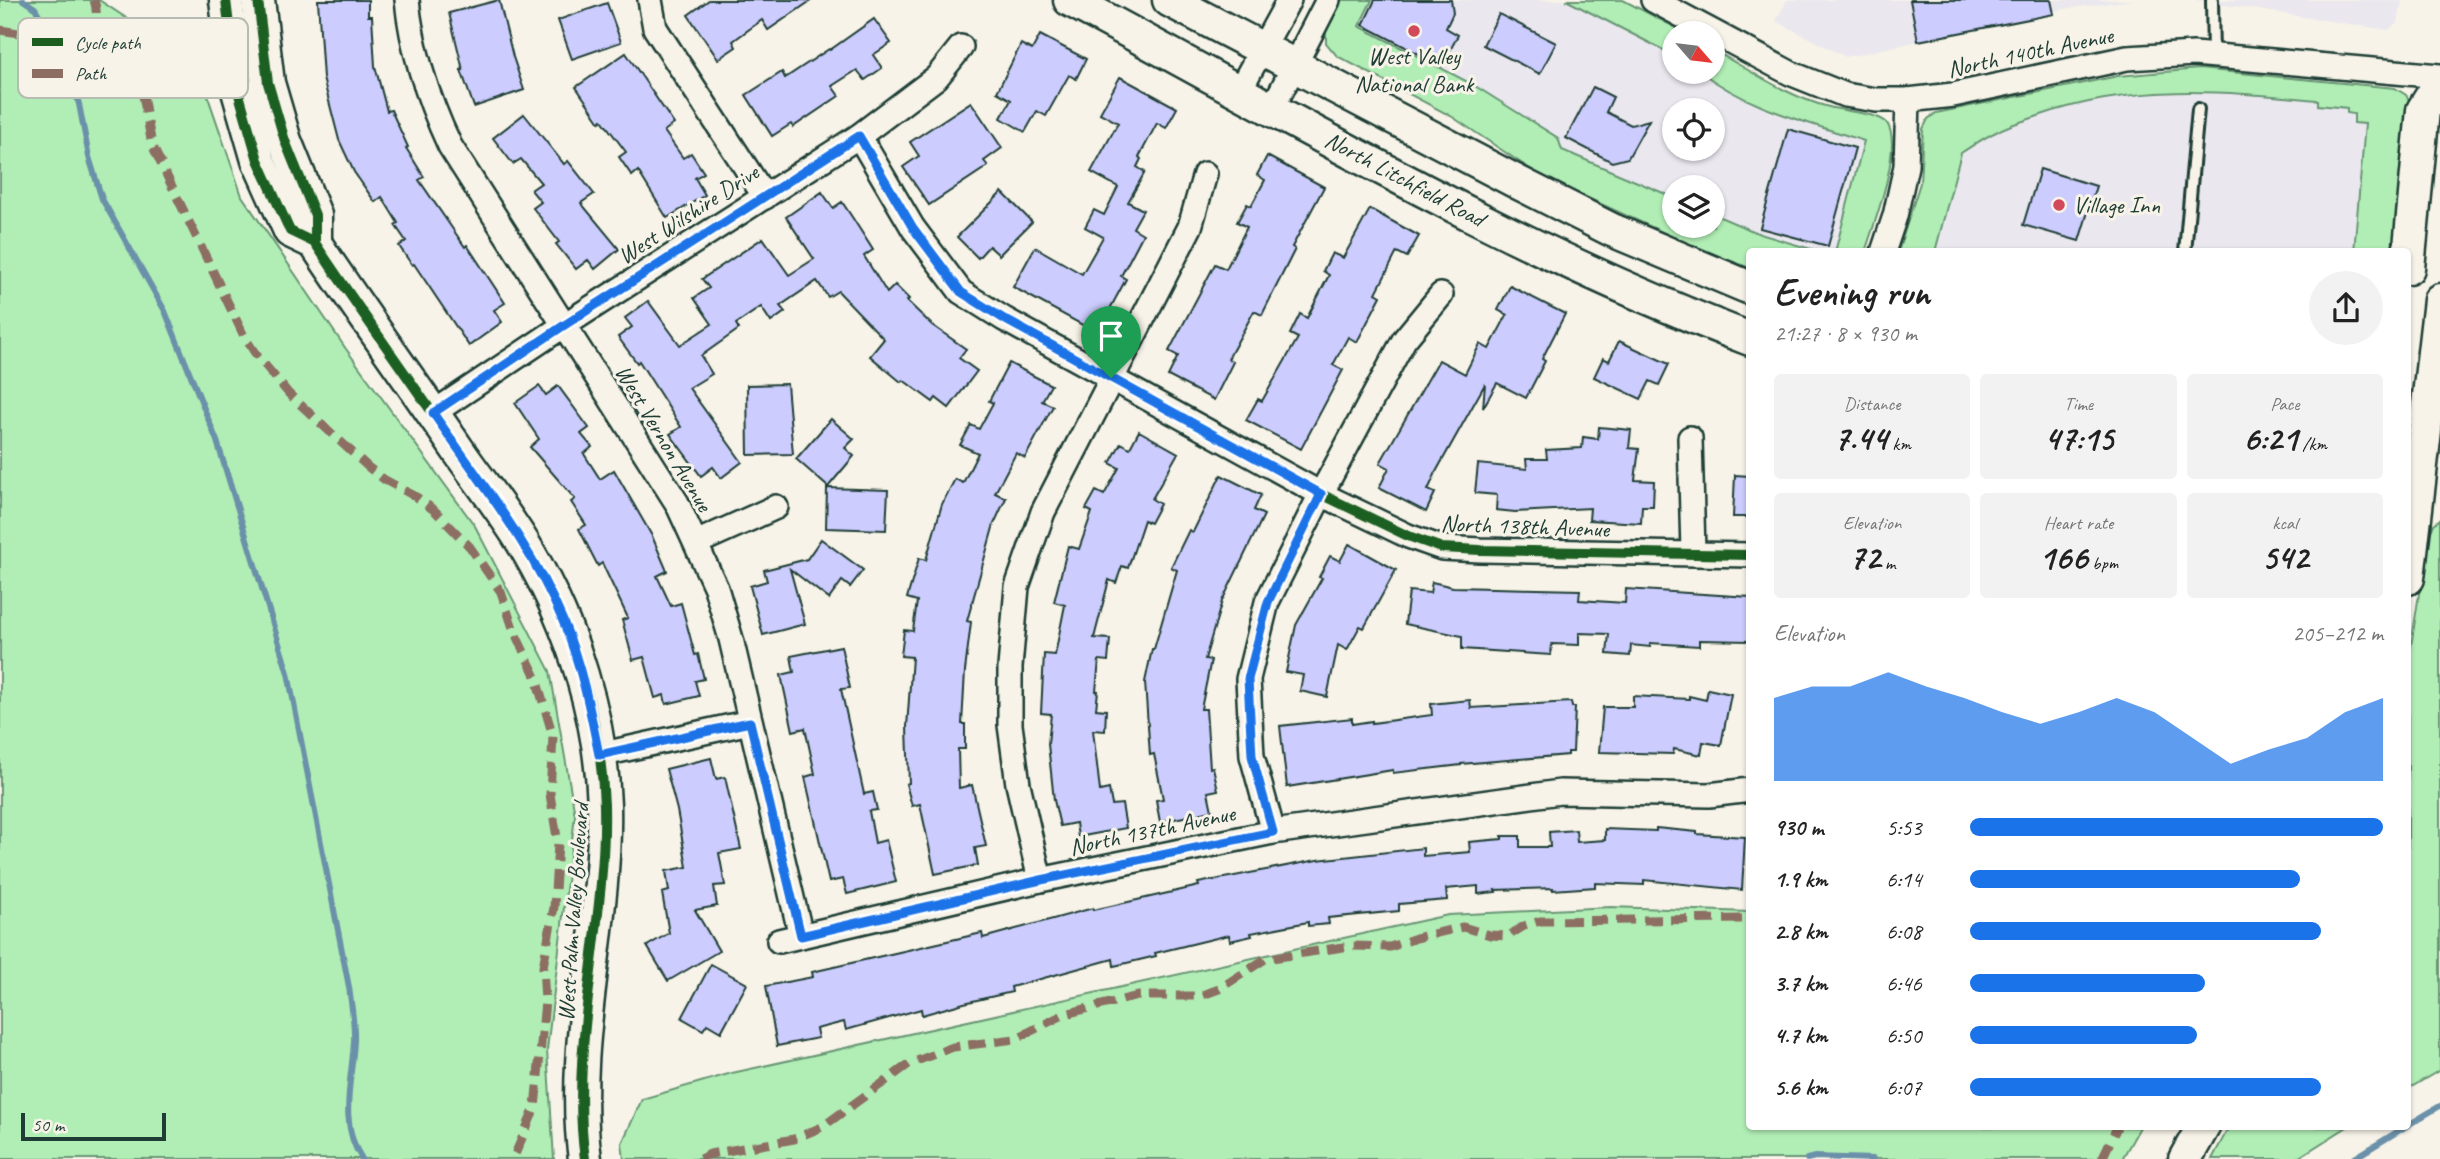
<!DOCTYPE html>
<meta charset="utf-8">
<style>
body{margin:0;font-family:Caveat,sans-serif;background:#f2f2f2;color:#222;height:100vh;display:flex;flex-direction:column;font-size:26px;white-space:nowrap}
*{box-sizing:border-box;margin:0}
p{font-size:23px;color:#767676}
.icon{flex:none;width:38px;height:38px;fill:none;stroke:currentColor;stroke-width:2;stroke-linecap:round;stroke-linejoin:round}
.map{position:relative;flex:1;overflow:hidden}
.panel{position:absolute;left:1746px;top:248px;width:665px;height:882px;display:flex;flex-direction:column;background:#fff;border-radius:7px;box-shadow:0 2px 5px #0004}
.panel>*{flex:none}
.needle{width:46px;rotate:118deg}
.fabs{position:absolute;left:1662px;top:21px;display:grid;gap:14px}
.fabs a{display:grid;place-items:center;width:63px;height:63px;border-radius:50%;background:#fff;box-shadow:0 2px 5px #0004;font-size:35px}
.scale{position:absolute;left:21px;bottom:18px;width:145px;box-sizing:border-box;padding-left:7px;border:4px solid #1f3d34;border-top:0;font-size:19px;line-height:24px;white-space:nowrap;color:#1f3d34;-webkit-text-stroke:5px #f7f3e8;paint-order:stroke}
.pin{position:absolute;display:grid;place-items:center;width:60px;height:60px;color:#fff;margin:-72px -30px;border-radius:50% 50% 50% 0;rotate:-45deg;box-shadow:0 0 7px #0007}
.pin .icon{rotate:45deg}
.round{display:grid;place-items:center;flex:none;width:74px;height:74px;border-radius:37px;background:#f2f2f2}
.headline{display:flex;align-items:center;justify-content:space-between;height:119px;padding:0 28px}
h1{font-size:38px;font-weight:600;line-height:52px}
.metrics{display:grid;grid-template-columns:repeat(3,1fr);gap:10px;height:119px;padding:7px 28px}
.metrics div{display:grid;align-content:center;border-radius:7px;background:#f2f2f2;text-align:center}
.metrics b{font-size:35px;font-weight:600}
.metrics small{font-size:19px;font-weight:400}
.metrics p{font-size:19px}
.chart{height:196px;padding:14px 28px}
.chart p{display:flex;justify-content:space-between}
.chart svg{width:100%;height:126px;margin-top:7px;fill:#1a73e8;opacity:.7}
ul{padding:0 28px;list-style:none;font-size:23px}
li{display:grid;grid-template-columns:112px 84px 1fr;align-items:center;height:52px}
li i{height:18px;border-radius:9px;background:#1a73e8}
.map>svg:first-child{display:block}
</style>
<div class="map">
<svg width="2440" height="1159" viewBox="0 0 2440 1159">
<rect width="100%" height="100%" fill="#f7f3e8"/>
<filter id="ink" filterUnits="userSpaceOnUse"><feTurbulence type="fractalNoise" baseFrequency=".0143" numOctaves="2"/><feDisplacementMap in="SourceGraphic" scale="14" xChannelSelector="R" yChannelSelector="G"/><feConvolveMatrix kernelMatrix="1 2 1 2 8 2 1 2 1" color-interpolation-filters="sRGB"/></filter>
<g filter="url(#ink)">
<g fill="#eae7ef" fill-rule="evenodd">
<path d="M1372,0H1566L1675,56V72H1701L1711,79L1771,112L1864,141L1835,252H1821L1760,234L1713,214V187H1675V198L1562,150L1557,138L1472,84L1359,26ZM1675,110H1713V149H1675Z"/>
<path d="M1787,0H2135L2063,9L1846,57L1776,21Z"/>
<path d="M2195,0H2402L2398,23L2388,30Z"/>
<path d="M2169,91H2216L2318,100V105L2347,108L2355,114L2365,124L2354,252H1935L1961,152L1999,130L2069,105L2116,96Z"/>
</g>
<g fill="#b1eeb5" stroke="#689674" stroke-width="2">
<path d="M0,0H99L197,65L242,196L346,349L475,526L550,671L575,815L547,1050L554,1159H0Z"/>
<path d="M1341,0H1372L1359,26L1472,84L1558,138L1562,150L1675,198V226H1713V214L1760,234L1821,252H1750V268L1706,252L1542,177L1451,116L1337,56L1326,43V30Z"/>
<path d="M1566,0H1623L1686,33H1675V56Z"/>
<path d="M1713,50C1750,70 1788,97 1829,107C1842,111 1876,113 1886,122C1905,143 1873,227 1865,252H1835L1864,141C1808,122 1749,109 1701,72H1713Z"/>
<path d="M2199,69L2395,88L2406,95L2411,103L2397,252H2354L2365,124L2354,123V114L2347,113V108L2318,105V100C2219,91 2133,83 2038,116C2025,121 2010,124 1998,131C1985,137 1973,145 1961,153L1935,252H1898L1920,183L1923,129L1928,119L1936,113L2118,76Z"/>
<path d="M2440,519V1070L2408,1089V666L2427,541L2434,524Z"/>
<path d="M1611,907L1750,912V1127H2140L2122,1159H624L622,1143L642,1099L732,1073L1448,915Z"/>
<path d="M2229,1127H2347L2296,1159H2212Z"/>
</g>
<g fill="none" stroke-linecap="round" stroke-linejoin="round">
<g stroke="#6b91a9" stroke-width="6">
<path d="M23,0L35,8L57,45L68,70L79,104L89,157L102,199L165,311L217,441L288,673L349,987C351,1004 355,1024 354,1041C352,1081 338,1123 362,1159"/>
<path d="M2408,1125L2440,1106"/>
<path d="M1807,1159L1815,1157L1873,1159"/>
<path d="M2353,1159L2405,1127"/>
</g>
</g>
<g fill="#ccccfe" stroke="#1f3d34" stroke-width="2">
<path d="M318,0H368V16H372L375,66L387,111L391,110L408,147L406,148L424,177L419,180L465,247L467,245L505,303L494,310L502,322L469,346L414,264L412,265L399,246L406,241L395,225L398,223L382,197L375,202L354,172L339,140L323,78Z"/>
<path d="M499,0L513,57L524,90L474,107L461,70H463L449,13Z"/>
<path d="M709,0H812L768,30L762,20L733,41L736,47L718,59L688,15Z"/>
<path d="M1375,0H1451L1453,13L1446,28L1458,35L1442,66L1363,25Z"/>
<path d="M1910,0H2051L2054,14L1918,41Z"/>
<path d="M607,3L621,42L572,59L558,20Z"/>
<path d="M1499,14L1556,43L1540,74L1483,45Z"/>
<path d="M874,19L891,43L873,55L882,68L865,80L857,70L832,86L839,96L793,127L791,124L772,136L746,95L782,72L785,78L829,49L830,50Z"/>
<path d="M1040,35L1086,59L1076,79L1069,75L1046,116L1037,111L1025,132L1001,118L1011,100L997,92L1021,44L1032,50Z"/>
<path d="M626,53L674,124L664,131L683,158L691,153L704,173L695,178L705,195L667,218L638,171L632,176L619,157L626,152L602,120L600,122L576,87Z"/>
<path d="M1120,77L1177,108L1166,128L1157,123L1139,157L1141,159L1137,167L1145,172L1128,202L1143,210L1133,228L1143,234L1121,276L1126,279L1097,333L1013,287L1035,247L1082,274L1103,237L1085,227L1094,210L1104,215L1118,187L1091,172L1118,123L1100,113Z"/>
<path d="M1593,87L1613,97L1606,112L1631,125L1649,120L1628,158L1612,162L1566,138Z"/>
<path d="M971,102L1002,148L984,161L988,166L929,205L903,167L919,156L910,142Z"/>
<path d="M524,114L564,164L568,161L594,194L581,203L619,249L595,269L588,260L576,269L556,244L559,242L533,208L541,202L531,190L541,183L521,159L513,164L493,138Z"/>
<path d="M1788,129L1855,148L1828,246L1760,228Z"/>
<path d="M1267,156L1324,187L1292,247L1295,249L1262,315L1254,311L1228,359L1233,362L1214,400L1168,376L1178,356L1169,351L1215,264L1226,269L1247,227L1237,222L1247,204L1251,206L1265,180L1257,175Z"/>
<path d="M2040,169L2096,186L2079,241L2023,225Z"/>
<path d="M822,192L833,208L842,202L852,217L873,250L864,256L887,293L895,285L909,299L907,301L932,325L966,349L959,358L977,371L949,408L936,398L933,402L903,380L901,382L870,356L884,339L838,291L828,297L817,281L780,306L785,312L771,322L761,307L736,324L739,329L701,356L712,374L689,388L742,462L721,478L713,467L701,476L670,434L681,427L639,361L637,363L618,337L632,327L625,318L648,301L680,345L712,324L694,298L709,288L702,279L763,238L789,275L814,259L786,217Z"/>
<path d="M1002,192L1032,222L999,255L989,246L978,258L957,237Z"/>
<path d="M1370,209L1419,236L1407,257L1397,252L1376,293L1381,296L1357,342L1348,337L1333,365L1343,370L1301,449L1246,420L1258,399L1262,401L1298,338L1290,334L1300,314L1307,318L1329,275L1323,271L1332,253L1343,258Z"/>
<path d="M1510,286L1565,314L1542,359L1545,361L1526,398L1497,383L1483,408L1485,384L1437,470L1428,490L1435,493L1426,512L1379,488L1389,468L1380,463L1439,360L1465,374L1480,344L1489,349L1507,315L1498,310Z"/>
<path d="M1619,341L1669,364L1659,385L1650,381L1641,399L1594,377L1603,358L1609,361Z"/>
<path d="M1009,363L1051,385L1042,401L1053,406L1025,458L1016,453L995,493L1006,498L994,524L967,621L971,622L965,671L962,724H965V749H958L959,788L972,785L986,846L975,848L978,865L935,874L920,804L912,806L906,784L909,783L907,727L912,657L901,656L904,630L913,631L917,601L907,598L919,558L926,560L942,504L955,479L963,483L978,453L960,445L971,425L979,429L993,403L989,401Z"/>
<path d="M787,384L793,454L748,455L747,385Z"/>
<path d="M539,386L546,395L558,386L589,428L581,434L592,447L584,454L600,479L614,470L652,536L667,571L657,576L671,606L681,603L695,655L698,654L704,679L695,681L699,696L666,704L664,695L655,698L644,657L633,660L622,620L628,618L602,563L598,566L579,529L586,525L571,502L575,499L530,447L539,439L515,403Z"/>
<path d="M831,419L854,439L845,448L854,456L828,487L796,459Z"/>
<path d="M1599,427L1631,430L1629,448L1639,449L1635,480L1654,481L1653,506H1642L1641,523L1589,520L1590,508L1515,512L1496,510L1497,495L1475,493L1478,464L1527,469L1526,459H1547L1546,450L1582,448L1583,437L1598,439Z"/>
<path d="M1139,431L1178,453L1152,499L1160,504L1150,523L1144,520L1128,568L1122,566L1116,583L1109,580L1094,638L1110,639L1108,661L1099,660L1096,691H1098L1096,709L1106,710L1105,731L1093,730L1100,791L1109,789L1112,805L1122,804L1126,828L1078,837L1076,823L1060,826L1054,800L1048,744L1051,714L1041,713L1044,654L1055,655L1065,605L1054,602L1068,546L1079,549L1092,512L1086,509L1096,491L1104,495L1119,468L1110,463L1121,443L1130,448Z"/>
<path d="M1221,475L1261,495L1254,510L1264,515L1222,601L1205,659L1211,660L1201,709H1206L1210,768L1213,767L1218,790L1208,792L1212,811L1160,822L1156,800L1163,799L1154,754L1150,755L1145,682L1152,649H1154L1177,570L1171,567L1189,530L1193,532Z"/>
<path d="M1735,475L1750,476V517H1733Z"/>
<path d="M827,488L888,490L886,530L826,528Z"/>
<path d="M821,539L863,570L850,587L842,581L829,599L790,569L805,624L763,635L750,586L767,581L764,570L807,559Z"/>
<path d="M1349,544L1396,570L1364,628L1360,626L1347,650L1338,645L1327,697L1300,691L1303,675L1286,672L1296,625L1322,578L1319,577L1330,556L1340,561Z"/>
<path d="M1432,582L1453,587L1580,590L1579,600L1625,603L1626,589L1750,597V641L1699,640V646L1650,643V647L1631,645L1630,656L1607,654L1609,634L1579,633V645L1552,644L1551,655L1462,649V636L1405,624L1409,591L1430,593Z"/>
<path d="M841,646L850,688L841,689L864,794L873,792L877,810L869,811L875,843L886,840L896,882L847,894L843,879L829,882L805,777L815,774L805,728L793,731L781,675L794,672L791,656Z"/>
<path d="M1708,689L1731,694L1721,745L1703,742L1701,755L1674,749L1673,754L1599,752L1603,707H1633V696L1689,699V696L1706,700Z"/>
<path d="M1470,700L1471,708L1571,702L1572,707H1575L1573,752H1568V755L1461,764V765L1393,773V770L1287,787L1280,726L1352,718V724L1372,721V723L1432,715L1431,704Z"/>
<path d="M711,758L716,779L725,777L741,849L719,853L725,885L714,886L717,906L695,910L719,951L668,981L647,946L669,933L662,893L669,891L666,871L687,867L677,810L666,769Z"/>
<path d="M1656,828L1697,832V834L1745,837L1742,890L1644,880V885L1595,883V887L1553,890V888L1495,890L1496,892L1478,894V886L1446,889L1447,900L1399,904V911L1328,918L1329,924L1308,926V922L1251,933L1252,936L1230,941L1229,935L1155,953L1156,956L1114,966L1113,959L1011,987L1012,992L964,1003L922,1015L921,1009L846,1030L844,1022L816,1029L818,1038L777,1046L766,986L813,977L812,972L982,933L983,938L1093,908V910L1199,886L1198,883L1317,860L1423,848V856L1470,852L1469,842L1502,839V836H1520V847H1550L1549,832L1576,830L1577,842L1605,840V829L1656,831Z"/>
<path d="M711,964L747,984L721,1032L707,1024L703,1030L682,1018Z"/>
</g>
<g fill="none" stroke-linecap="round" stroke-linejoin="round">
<defs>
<g id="lane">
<path d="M2212,0L2213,56"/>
<path d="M2185,252L2198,109"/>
</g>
<g id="street">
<path d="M407,0C412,52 428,99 450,146L677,503L716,588L731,639L801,936"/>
<path d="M650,0L655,28L765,197"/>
<path d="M1653,0L1790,73L1845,95L1876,100H1908L1953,95L2127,58L2194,54L2440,76"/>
<path d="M1239,91L1289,0"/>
<path d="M1272,109L1328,0"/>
<path d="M859,136L913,228L961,292L1004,319L1321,494L1408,536L1442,548L1480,550L1750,555"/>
<path d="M1883,252L1895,216L1906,166L1908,100"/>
<path d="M433,413L563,326L859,136L937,77L961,47"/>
<path d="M1690,438L1693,552"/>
<path d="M696,543L776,507"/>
<path d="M599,755L750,722"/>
<path d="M1273,832L1252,756L1248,679L1267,602L1321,494L1404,340L1441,295"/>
<path d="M1040,880L1018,784L1010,725V667L1017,587L1043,512L1190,227L1205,174"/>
<path d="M779,941L1040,880L1273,832L1560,792L1709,795L1750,790"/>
</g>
<g id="secondary">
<path d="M226,0L236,84L258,160L290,231L315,243C362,314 412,382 460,453C483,486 509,518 529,553C573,629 601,717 604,805C607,921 569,1044 585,1159"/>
<path d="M258,0L268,83L285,141L315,215V243"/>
<path d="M1070,0C1293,119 1512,249 1750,339"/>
<path d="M1169,0L1517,182L1612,230L1750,288"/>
<path d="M2408,268L2423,110L2440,83"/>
<path d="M2408,578L2440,300"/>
<path d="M2185,1159L2203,1127"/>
</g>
</defs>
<use href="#lane" stroke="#1f3d34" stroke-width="16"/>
<use href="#street" stroke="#1f3d34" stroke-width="28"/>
<use href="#secondary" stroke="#1f3d34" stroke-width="37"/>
<use href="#lane" stroke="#f7f3e8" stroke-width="10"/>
<use href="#street" stroke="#f7f3e8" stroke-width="23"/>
<use href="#secondary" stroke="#f7f3e8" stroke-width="32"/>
<g stroke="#8d6e63" stroke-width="9" stroke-dasharray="18 9" stroke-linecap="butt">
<path d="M0,30C37,35 50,41 82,58C91,40 101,20 94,0"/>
<path d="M82,58L124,64L136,73L142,90L152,145L244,336L255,353L289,394L368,467L385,480L418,498L435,511L470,547L501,592L514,631L535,675L553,736L550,794L558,844L554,907L543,967L545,1001L535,1108L513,1159"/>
<path d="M700,1159L710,1154L794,1139L822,1127L909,1064L953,1047L1015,1039L1065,1014L1138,996H1200L1219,989L1265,959L1350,946L1390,947L1416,938L1463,927L1490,935L1508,936L1524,926L1540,921L1750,919"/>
<path d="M2102,1159L2117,1127"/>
</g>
<defs>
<g id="cycleway">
<path d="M226,0L236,84L258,160L290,231L315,243C362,314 412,382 460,453C483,486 509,518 529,553C573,629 601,717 604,805C607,921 569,1044 585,1159"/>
<path d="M258,0L268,83L285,141L315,215V243"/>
<path d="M859,136L913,228L961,292L1004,319L1321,494L1408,536L1442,548L1480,550L1750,555"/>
</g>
</defs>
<use href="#cycleway" stroke="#f7f3e8" stroke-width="15"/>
<use href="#cycleway" stroke="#1b5e20" stroke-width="10"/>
</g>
</g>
<g fill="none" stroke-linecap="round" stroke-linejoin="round" filter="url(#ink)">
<defs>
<path id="route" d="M859,136L913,228L961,292L1004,319L1321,494L1268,602L1248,679L1252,756L1273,832L1041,880L801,936L750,722L599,755C590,709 581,664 563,621C532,546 479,480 433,413L563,326Z"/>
</defs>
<use href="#route" stroke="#fff" stroke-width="14"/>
<use href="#route" stroke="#1a73e8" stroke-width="9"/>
</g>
<g fill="#d1495b" stroke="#f7f3e8" stroke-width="2.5">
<circle cx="1414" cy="31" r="7"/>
<circle cx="2059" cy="205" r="7"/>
</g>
<g text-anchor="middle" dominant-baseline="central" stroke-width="6" stroke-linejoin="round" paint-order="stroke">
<g font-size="24" fill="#1f3d34" stroke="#f7f3e8">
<text transform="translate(2030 52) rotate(-12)">North 140th Avenue</text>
<text transform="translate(1405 179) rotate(28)">North Litchfield Road</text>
<text transform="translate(688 214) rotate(-33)">West Wilshire Drive</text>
<text transform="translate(664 438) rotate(59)">West Vernon Avenue</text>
<text transform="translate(1525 526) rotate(2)">North 138th Avenue</text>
<text transform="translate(1152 830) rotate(-12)">North 137th Avenue</text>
<text transform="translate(573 912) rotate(-86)">West Palm Valley Boulevard</text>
</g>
<g font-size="24" fill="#1f3d34" stroke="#f7f3e8">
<text x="1414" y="56">West Valley<tspan x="1414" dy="28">National Bank</tspan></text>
<text x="2073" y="205" text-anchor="start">Village Inn</text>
</g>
</g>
<rect x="18" y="18" width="230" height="80" rx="10" fill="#f7f3e8" stroke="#b6bcb2" stroke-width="2"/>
<rect x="32" y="38" width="31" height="8" fill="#1b5e20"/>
<rect x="32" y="69" width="31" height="9" fill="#8d6e63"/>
<g font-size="19" fill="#1f3d34">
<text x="75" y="49">Cycle path</text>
<text x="75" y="80">Path</text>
</g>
</svg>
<div class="fabs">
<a><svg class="needle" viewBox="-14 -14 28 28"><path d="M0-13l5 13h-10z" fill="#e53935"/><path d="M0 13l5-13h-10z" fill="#767676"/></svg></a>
<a><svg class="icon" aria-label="locate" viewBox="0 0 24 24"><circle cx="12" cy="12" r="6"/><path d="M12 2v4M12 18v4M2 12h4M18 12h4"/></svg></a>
<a><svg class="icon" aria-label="layers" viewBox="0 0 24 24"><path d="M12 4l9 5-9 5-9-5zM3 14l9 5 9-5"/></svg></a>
</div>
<div class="scale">50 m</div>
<div class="pin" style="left:1111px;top:378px;background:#1e9e55"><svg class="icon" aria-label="arrive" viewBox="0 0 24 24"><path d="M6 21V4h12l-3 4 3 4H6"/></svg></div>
<section class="panel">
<div class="headline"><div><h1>Evening run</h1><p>21:27 · 8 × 930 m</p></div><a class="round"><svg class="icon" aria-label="share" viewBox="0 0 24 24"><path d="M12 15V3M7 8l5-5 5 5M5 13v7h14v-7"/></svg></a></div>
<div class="metrics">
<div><p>Distance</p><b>7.44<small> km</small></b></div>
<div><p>Time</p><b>47:15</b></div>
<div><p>Pace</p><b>6:21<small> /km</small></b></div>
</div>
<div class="metrics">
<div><p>Elevation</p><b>72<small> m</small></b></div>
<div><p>Heart rate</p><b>166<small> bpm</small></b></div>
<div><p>kcal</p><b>542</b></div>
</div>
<div class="chart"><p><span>Elevation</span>205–212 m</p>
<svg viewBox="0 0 160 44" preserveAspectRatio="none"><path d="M0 44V15L10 11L20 11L30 6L40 11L50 15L60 20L70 24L80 20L90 15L100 20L110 29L120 38L130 33L140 29L150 20L160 15V44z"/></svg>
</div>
<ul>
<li><b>930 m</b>5:53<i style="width:100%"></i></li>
<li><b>1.9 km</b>6:14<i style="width:80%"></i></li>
<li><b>2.8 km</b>6:08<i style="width:85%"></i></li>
<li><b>3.7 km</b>6:46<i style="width:57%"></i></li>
<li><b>4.7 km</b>6:50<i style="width:55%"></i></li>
<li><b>5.6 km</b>6:07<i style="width:85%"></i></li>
</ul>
</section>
</div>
